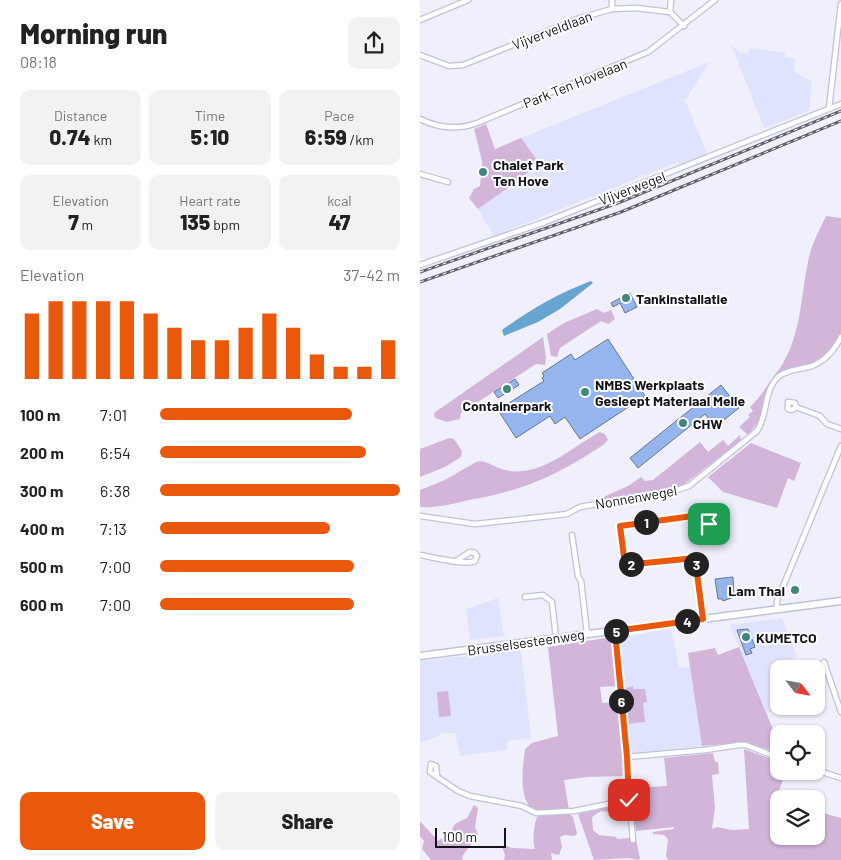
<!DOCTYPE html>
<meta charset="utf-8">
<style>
body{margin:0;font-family:Barlow,sans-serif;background:#f2f2f2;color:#222;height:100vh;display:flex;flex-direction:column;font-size:19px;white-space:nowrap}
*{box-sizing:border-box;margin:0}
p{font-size:16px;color:#767676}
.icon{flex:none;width:28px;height:28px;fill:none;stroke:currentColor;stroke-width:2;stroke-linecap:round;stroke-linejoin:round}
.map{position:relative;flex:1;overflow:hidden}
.drawer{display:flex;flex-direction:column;background:#fff;width:420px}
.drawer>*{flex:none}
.needle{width:32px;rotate:121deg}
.fabs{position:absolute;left:350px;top:660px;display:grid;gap:10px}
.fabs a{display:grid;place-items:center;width:55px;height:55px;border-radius:10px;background:#fff;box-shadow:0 1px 4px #0004;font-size:25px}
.scale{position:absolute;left:15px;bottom:12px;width:71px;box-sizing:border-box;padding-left:5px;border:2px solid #12131c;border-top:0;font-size:14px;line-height:18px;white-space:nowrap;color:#12131c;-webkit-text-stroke:4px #fff;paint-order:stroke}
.pin{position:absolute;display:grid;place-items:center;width:42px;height:42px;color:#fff;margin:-21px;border-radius:10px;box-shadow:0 2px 8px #0006}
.km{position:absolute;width:25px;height:25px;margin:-12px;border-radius:50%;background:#222;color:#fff;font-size:14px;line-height:25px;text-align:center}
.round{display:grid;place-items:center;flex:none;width:52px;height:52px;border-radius:10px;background:#f2f2f2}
.overview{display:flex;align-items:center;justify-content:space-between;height:85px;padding:0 20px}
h1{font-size:28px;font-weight:800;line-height:38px}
.stats{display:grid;grid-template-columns:repeat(3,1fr);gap:8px;height:85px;padding:5px 20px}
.stats div{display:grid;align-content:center;border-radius:10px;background:#f2f2f2;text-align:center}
.stats b{font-size:21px;font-weight:800}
.stats small{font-size:14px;font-weight:400}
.stats p{font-size:14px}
.chart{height:140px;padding:10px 20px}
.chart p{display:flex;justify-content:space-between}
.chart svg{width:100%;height:90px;margin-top:5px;stroke:#ea580c;stroke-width:6}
.button{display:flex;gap:10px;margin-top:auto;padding:10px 20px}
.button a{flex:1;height:58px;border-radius:10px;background:#ea580c;color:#fff;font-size:20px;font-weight:800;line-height:58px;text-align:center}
.button a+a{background:#f2f2f2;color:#222}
ul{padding:0 20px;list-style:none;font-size:16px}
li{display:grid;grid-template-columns:80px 60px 1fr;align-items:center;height:38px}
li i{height:12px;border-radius:6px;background:#ea580c}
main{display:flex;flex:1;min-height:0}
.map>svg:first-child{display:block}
</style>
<main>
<section class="drawer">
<div class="overview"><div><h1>Morning run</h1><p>08:18</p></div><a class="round"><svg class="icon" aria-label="share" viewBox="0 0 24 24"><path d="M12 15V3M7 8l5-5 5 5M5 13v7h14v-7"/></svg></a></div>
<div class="stats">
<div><p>Distance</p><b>0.74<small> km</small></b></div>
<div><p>Time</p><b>5:10</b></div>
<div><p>Pace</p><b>6:59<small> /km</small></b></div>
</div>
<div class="stats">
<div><p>Elevation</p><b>7<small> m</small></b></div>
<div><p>Heart rate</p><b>135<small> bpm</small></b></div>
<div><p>kcal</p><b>47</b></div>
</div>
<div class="chart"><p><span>Elevation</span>37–42 m</p>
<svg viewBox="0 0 160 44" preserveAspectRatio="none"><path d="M5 44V12M15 44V6M25 44V6M35 44V6M45 44V6M55 44V12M65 44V19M75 44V25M85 44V25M95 44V19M105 44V12M115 44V19M125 44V32M135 44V38M145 44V38M155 44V25"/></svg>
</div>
<ul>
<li><b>100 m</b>7:01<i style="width:80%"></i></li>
<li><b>200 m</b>6:54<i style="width:86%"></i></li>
<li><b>300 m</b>6:38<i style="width:100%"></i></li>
<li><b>400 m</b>7:13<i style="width:71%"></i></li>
<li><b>500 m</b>7:00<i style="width:81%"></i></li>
<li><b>600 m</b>7:00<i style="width:81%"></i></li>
</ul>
<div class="button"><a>Save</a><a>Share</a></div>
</section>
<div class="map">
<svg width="421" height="860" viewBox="0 0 421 860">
<rect width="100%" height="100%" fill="#eff0fb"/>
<g fill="#e0e3fe">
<path d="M311,44L321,54L329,52V48L365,53V57L375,58L374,71L392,82L389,111L344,128Z"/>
<path d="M289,62L265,101L287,153L284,157L261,166L258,162L74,236L58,209L102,178L118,161L101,138Z"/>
<path d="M78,598L84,636L50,640L46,609Z"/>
<path d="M362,618L377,657L367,661L370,669H359V674L353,677L359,692V706H363L347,713L310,625Z"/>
<path d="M243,630H251L259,668L270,666L282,746L211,754L199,638Z"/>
<path d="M101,650L111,738L88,741L87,750L40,756L35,733H21L17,737L0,742V661Z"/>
</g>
<g fill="#d2b5d9">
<path d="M66,124L75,149L101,138L118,161L102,178L58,209L49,198L54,189L60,186L62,161L54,129Z"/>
<path d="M406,216L421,218V333L411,350L401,360L391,365L366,370L355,378L341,419L328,435L319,427L330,417L328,415L333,411L330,407C339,399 344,390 351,380C354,375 359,370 362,365C381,334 381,296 388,262C391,245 399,231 406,216Z"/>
<path d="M177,309L184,313L191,310L195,319L188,324L181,321L140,348L137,357L131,356L127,334L144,323Z"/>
<path d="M123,337L126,358L125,365L116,364L41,413L40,419L27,422L15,418L14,413Z"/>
<path d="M180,432L185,434L188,440L183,445C136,476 105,490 49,500C33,504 17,508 0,507V490L25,480L56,462L61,461C71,463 79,470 90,471C124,475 152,447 180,432Z"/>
<path d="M320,435L321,440L262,486L180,501L179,499L208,486L221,477L225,481L233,480L280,442L288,452L303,440L308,446Z"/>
<path d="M29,438L34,439L42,451L41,457L25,467L0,477V449Z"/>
<path d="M331,443L381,463L374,481L368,478L357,508L303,492L288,477Z"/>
<path d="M192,637L197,686L180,687L182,703L198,702L206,776L167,777L144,780L149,810C139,811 127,813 117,810C97,806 103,766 105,749L112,743L138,736L128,647Z"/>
<path d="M319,647L359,744V753L325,742L282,746L268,653L295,648L298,655Z"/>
<path d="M213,686V689H225L227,702L223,703L225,722L206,724L203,689Z"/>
<path d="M28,691L31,716L19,717L17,692Z"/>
<path d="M324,749L359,762V771H366L356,799L359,800V836H396V811L421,818V860H248L246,856L248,839L244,835L233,834V832L254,829V827L216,831L212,788L247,786L244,758L293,753L295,762H298L299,774L292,775L295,808L292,829L297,827L312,830L329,829Z"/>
<path d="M54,805L58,808L55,827L58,834L42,857L43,860H11L2,849L4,841L0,836V821L18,841L30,833L35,824L47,818Z"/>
<path d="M190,807L191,812L181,811L172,817L173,830L179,835L196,837L197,839L210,838L211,841L216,840L220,858L218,860L209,858L174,860L158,814Z"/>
<path d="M149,814L153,817L157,834L154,836L145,835L140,837L142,847L139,855L131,853L132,860H84L85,855L82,847L84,845L92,848L115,849C112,844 114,820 118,816Z"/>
</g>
<path fill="#68a4d0" d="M171,281L173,283L140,309L118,322L84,336L82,330C110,310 138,293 171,281Z"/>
<g fill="#94b5ee" stroke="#6a768c">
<path d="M210,293L217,307L205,313L200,303L193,307L191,303Z"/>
<path d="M188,339L225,396L160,439L145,417L135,424L130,416L96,438L78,410L124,381L122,378L124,376L122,373L151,354L155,360Z"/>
<path d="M95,379L99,385L78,398L74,392Z"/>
<path d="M301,385L319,408L295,427L285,414L218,468L210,458Z"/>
<path d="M313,577L314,597L303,601L302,599H298L295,579Z"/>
<path d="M328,629L335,647L330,649L332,653L326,655L317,630Z"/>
</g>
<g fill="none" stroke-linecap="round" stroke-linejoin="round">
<defs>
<g id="street">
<path d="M192,9V0"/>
<path d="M250,12L251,0"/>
<path d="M0,20L48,0"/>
<path d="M0,55L29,66L43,65L160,18L178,13L192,9L216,8L250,12L264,26"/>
<path d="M409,108L421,4"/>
<path d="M0,119C18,128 38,130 57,123L228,52L295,0"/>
<path d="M0,174L28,182"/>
<path d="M0,265L125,222L421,104"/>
<path d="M376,407L375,403L368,402V409L372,410L376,407L400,416L407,424L421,429"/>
<path d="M0,516L55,524L147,514L160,507L257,490L269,486L337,431C348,415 343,392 358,377C366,371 374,370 384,368C402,365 413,353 421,337"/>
<path d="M152,535L158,576L161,581L167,634"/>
<path d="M0,555C12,557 46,566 55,561L57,556L55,553L50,552L36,561"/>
<path d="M105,597L123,595L132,602L136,638"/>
<path d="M357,610V601L421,446"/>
<path d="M283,619L275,558L205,565L200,526L287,514L289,524"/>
<path d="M195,631L213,840"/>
<path d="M404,662L421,712"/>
<path d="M207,757L285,750L319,745H326L359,758"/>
<path d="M396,770L421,778"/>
<path d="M17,775L16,766L11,764L10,772L38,791L50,796L102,806L116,813L154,811L209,800"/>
</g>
<path id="primary" d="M0,656L421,601"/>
</defs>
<use href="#street" stroke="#c0c2dc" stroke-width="7"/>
<use href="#primary" stroke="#c0c2dc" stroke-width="9"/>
<use href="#street" stroke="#fff" stroke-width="4.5"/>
<use href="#primary" stroke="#fff" stroke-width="6"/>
<defs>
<g id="rail">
<path d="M0,272L198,203L421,111"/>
<path d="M0,282L201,212L421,121"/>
</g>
</defs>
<use href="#rail" stroke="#60616a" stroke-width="3"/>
<use href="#rail" stroke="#fff" stroke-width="1" stroke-dasharray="4" stroke-linecap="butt"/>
</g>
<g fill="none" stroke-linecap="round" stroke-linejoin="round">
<defs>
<path id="route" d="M209,800L207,757L195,631L283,619L275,558L205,565L200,526L287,514L289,524"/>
</defs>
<use href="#route" stroke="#fff" stroke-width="10"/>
<use href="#route" stroke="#ea580c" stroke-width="6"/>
</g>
<g fill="#41867c" stroke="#fff" stroke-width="2">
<circle cx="63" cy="172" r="5"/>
<circle cx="206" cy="298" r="5"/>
<circle cx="87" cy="389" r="5"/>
<circle cx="165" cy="392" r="5"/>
<circle cx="263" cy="423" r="5"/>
<circle cx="375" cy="590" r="5"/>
<circle cx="326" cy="637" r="5"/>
</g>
<g text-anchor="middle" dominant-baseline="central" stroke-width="4" stroke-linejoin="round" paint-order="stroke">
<g font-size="14" fill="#12131c" stroke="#fff">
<text transform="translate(132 30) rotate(-21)">Vijverveldlaan</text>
<text transform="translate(155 83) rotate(-22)">Park Ten Hovelaan</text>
<text transform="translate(212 188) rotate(-21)">Vijverwegel</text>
<text transform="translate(216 497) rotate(-10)">Nonnenwegel</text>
<text transform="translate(106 642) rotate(-8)">Brusselsesteenweg</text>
</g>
<g font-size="14" font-weight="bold" fill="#12131c" stroke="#fff" text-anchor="start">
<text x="73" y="164">Chalet Park<tspan x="73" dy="16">Ten Hove</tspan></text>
<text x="216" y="298">Tankinstallatie</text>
<text x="175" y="384">NMBS Werkplaats<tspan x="175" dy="16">Gesleept Materiaal Melle</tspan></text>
<text x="87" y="405" text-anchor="middle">Containerpark</text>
<text x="273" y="423">CHW</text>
<text x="365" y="590" text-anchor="end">Lam Thai</text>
<text x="336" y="637">KUMETCO</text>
</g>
</g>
</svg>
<div class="fabs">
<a><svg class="needle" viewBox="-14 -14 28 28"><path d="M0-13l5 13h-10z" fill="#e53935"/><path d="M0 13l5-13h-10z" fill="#767676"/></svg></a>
<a><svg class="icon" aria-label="locate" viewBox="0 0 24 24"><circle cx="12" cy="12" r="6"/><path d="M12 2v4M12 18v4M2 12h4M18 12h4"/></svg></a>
<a><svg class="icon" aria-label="layers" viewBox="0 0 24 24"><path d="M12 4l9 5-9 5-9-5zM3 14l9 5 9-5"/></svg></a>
</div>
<div class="scale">100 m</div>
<div class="pin" style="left:289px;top:524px;background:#1e9e55"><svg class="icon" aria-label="arrive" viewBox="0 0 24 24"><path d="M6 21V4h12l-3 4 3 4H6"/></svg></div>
<div class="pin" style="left:209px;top:800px;background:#d93025"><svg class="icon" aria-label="check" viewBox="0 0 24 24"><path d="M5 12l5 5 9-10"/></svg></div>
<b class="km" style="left:226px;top:522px">1</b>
<b class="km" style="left:211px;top:564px">2</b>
<b class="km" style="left:276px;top:564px">3</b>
<b class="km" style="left:267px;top:621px">4</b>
<b class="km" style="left:196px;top:631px">5</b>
<b class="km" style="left:201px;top:701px">6</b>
</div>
</main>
